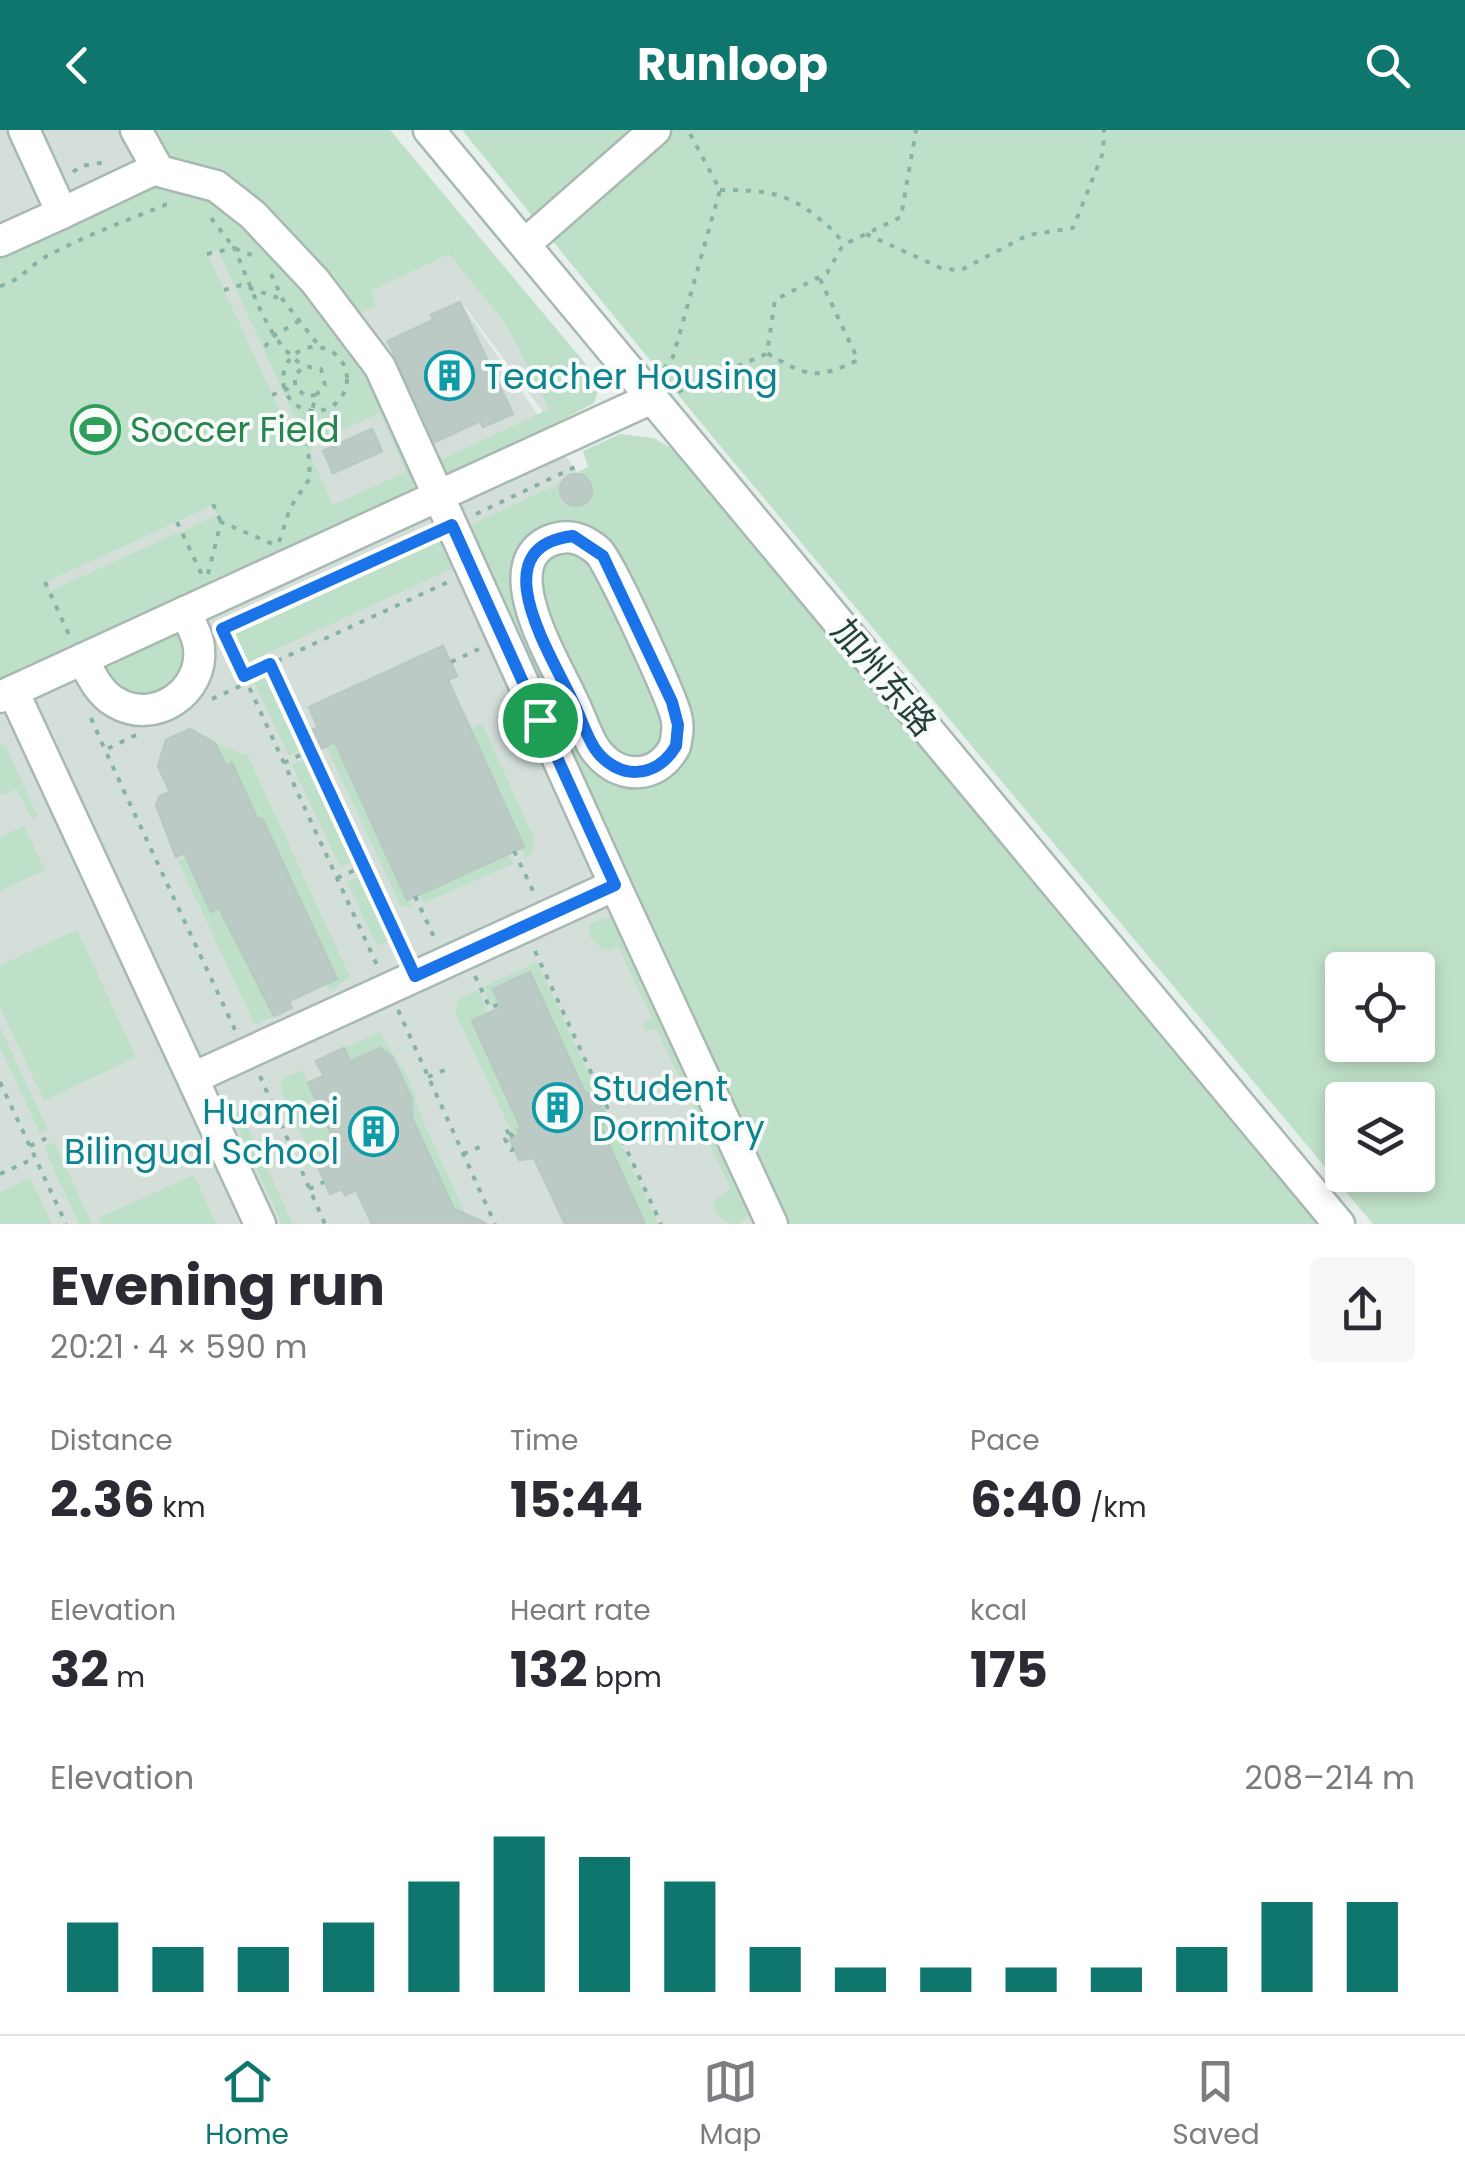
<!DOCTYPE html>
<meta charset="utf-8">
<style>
body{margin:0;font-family:Poppins,"Noto Sans SC",sans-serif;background:#f7f7f7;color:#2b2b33;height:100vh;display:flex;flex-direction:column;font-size:38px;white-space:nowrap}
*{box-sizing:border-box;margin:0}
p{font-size:32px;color:#7c7c81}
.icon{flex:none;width:55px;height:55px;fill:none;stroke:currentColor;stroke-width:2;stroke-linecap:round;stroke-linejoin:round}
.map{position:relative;height:1094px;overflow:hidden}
.side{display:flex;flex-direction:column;background:#fff;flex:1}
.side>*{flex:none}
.controls{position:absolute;left:1325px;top:822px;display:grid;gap:20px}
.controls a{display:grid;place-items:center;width:110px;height:110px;border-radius:10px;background:#fff;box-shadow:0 5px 15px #0003;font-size:50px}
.pin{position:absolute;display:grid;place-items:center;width:85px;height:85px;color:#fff;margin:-42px;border:5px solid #fff;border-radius:50%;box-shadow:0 2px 10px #0007}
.round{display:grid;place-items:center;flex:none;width:105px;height:105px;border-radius:10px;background:#f7f7f7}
.headline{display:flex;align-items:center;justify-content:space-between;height:170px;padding:0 50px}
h1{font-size:55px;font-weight:700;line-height:75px}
.metrics{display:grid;grid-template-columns:repeat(3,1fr);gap:15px;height:170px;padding:10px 50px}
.metrics div{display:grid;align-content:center}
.metrics b{font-size:50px;font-weight:700}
.metrics small{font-size:28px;font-weight:400}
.metrics p{font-size:28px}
.chart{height:280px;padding:20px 50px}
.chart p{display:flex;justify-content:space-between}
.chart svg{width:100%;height:180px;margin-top:10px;stroke:#0f766e;stroke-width:6}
header{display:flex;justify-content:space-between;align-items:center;height:130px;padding:0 50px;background:#0f766e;color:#fff;font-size:45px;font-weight:700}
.dock{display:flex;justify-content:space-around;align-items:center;height:140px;border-top:2px solid #e1e1e2;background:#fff;font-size:28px;color:#7c7c81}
.dock a{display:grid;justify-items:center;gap:5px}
.dock .current{color:#0f766e}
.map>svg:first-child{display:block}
</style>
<header><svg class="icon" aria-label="back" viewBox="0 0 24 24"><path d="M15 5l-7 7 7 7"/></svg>Runloop<svg class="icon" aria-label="search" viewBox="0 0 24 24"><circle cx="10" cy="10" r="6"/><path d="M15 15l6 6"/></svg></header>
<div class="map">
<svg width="1465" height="1094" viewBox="0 0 1465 1094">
<rect width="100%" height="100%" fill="#e6efeb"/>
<path fill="#d4dfda" d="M0,0H355L564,256L550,280L563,309L448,154L579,345L590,348L594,358L779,1094H0Z"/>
<g fill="#bfe0c8" fill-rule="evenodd">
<path d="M143,0H390L595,245L599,258L594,273L556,293L557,296L443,346L432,334L549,279L506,194L449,124L371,161L376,175L356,186L329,152L171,40Z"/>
<path d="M462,0H1465V1094H1373L716,311ZM1342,840H1418V915H1342ZM1342,970H1418V1045H1342Z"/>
<path d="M165,49L215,62L262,104L372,242L425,359L0,555V127ZM218,120L298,294L288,299L208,125ZM380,283L406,342L333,375L310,325L313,313ZM213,375L217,385L50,461L46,452Z"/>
<path d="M620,304L654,308L676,321L1319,1094H779L460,400L562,352L558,363L562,373L573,376L590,368L594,357L590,348L578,342L588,337L583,321Z"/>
<path d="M441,406L456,437L246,533L231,502Z"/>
<path d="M185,482L194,549L132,579L83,529Z"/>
<path d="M262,541L299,621L289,626L251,546Z"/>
<path d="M482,593L534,708L532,723L525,728L470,599Z"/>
<path d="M335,612L407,769L414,778L401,776L326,616Z"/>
<path d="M215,613L248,626L350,847L330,861L326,854L336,848L263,689L258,690L232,633L226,636Z"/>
<path d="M0,614L6,617L38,686L32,689L17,659L0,666Z"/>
<path d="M303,630L351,732L340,737L292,635Z"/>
<path d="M24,696L45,740L0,761V707Z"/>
<path d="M508,724L513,734L424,773L420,764Z"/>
<path d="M186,728L211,782L219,778L274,886L255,895L178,731Z"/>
<path d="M359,747L388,810L377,816L347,752Z"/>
<path d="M607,787L617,789L750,1079L747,1088L737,1094C723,1094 714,1085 715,1071L730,1058L699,991L688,995L685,987L695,981L656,898L646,902L642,894L652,889L619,818L604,820L590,808L589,794Z"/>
<path d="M77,800L136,927L44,971L0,877V835Z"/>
<path d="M537,832L658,1094H645L601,997L607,989L597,965L585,963L530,843L493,859L499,872L491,876L483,857Z"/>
<path d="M478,860L488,883L472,891L521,998L514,1007L455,882L458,869Z"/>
<path d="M0,897L48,1000L40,1003L0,918Z"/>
<path d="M379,902L409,948L422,989L470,1094C445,1071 425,1026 414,993C406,967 408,935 380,918L350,932L344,918Z"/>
<path d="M302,940L335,1013L311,1024L281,961L282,949Z"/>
<path d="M241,981V982L293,1094H282L232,986Z"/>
<path d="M54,1012L92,1094H79L44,1017Z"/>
<path d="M194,1045L216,1094H101L98,1088Z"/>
<path d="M30,1048L52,1094H0V1062Z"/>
</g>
<g fill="#bbcac4" stroke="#b8c9c2" stroke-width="2.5">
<path d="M460,172L513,284L483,297L480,291L435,312L388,211L433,190L431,185Z"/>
<path d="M372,299L382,321L333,343L323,321Z"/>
<circle cx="576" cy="360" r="16"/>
<path d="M443,516L457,546L448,550L524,717L407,770L335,612L318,620L310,601L318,597L309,577Z"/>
<path d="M190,599L215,613L226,636L232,633L258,690L262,688L337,849L289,871L292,878L274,886L219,778L211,782L184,723L176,727L156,675L160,666L170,662L158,636L166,610Z"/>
<path d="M530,842L585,963L596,964L607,989L601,997L645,1094H565L534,1028L519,1030L510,1009L519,1004L517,1000L521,998L472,891L501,877L493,859Z"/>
<path d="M344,918L350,932L380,918L392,927L412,969V988L454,1079L487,1094H372L356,1060L345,1065L342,1059L330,1064L319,1039L331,1034L328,1029L334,1026L329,1016L335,1013L308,953L324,946L316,931Z"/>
</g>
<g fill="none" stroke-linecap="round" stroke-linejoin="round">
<defs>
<g id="minor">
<path d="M136,0L159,41L216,56L253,85L315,151L380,237L615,755L193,948"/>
<path d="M429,0L1339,1094"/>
<path d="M62,83L157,38"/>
<path d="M0,111L62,83L24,0"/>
<path d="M525,114L655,0"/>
<path d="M83,529C91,545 99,563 115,572C154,596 204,562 199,518C198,505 190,493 185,482"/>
<path d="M13,561L260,1094"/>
<path d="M0,567L652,268"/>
<path d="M540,590L574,574C581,588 586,606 595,619C617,650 657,651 675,616C677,606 679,596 676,586C671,566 610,432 598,421C583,408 568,403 549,411C493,436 557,535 574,574"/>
<path d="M615,755L772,1094"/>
</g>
</defs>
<use href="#minor" stroke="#a8b8b2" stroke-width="35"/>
<g stroke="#86b3a5" stroke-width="4" stroke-dasharray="5 8" stroke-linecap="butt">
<path d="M73,42L81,36L106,32"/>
<path d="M720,60C759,60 786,61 817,87C828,96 837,102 843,115"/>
<path d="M211,88L234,118L254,126"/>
<path d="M866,104L943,139L961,140L1028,105L1073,98L1103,23L1104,0"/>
<path d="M207,124L234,118C253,158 265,210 304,236"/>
<path d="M271,144L283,170L320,217"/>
<path d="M820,149L858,230C816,250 807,247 767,223L775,170L827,143L843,115L901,87L916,0"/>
<path d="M0,156C19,152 30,135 47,126C85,106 125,91 165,75V70"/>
<path d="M224,160L241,155L281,169"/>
<path d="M265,217L272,207L299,191"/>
<circle cx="315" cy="249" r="32"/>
<path d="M664,239L673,227L720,60L688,0"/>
<path d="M678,262L766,224"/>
<path d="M272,265L295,256"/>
<path d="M288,299L309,290"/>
<path d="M213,374L221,392"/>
<path d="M476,384L575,337"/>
<path d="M177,392L203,447"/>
<path d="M426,407L222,499L244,546L448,452"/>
<path d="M279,412L290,378L310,348L307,299L316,265L325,255L321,239L304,236L295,245V256L305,266L316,265"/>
<path d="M208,444L221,392L273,414"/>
<path d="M45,452L70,507"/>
<path d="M451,532L479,519"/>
<path d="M270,535L405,825"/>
<path d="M244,546L377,835"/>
<path d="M212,569L247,553"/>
<path d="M91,588L105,620"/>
<path d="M136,605L105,620L236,902"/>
<path d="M284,633L310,620"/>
<path d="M514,721L534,763"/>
<path d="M337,748L364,736"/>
<path d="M415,766L434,807"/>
<path d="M535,821L661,1094"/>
<path d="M475,846L490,878L499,874"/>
<path d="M398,880L495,1094"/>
<path d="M260,946L325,1094"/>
<path d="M428,947L447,939"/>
<path d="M0,952L66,1094"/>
<path d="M513,1007L506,998L510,1007L505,1009L511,1020L514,1019"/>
<path d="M30,1016L51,1006"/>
<path d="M463,1024L482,1016"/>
<path d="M0,1044L35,1028"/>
<path d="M309,1059L324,1052"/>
</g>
<use href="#minor" stroke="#fff" stroke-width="30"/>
</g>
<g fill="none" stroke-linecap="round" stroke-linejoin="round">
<defs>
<path id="route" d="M540,590L615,755L415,846L270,534L244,546L222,499L452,395L540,590L574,574C581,588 586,605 595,619C617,650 656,650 676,616L678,595L672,572L603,426L573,406C479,417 552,525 574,574L540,590"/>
</defs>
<use href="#route" stroke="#fff" stroke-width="20"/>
<use href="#route" stroke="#1a73e8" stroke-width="12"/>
</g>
<defs>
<symbol id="building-ring" viewBox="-11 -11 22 22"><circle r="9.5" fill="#f7fbf9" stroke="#0f9aa8" stroke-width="1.5"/><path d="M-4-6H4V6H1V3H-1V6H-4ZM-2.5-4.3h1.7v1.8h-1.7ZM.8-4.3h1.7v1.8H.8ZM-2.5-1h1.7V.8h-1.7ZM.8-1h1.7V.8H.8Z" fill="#0f9aa8"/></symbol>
<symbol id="stadium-ring" viewBox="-11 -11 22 22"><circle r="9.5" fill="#f7fbf9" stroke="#2e9e5b" stroke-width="1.5"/><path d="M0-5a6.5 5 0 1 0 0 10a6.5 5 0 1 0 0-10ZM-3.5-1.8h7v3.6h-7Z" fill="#2e9e5b"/></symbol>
</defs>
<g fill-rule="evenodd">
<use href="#building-ring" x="422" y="218" width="55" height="55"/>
<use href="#stadium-ring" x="68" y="272" width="55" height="55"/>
<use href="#building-ring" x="530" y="950" width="55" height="55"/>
<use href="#building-ring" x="346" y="974" width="55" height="55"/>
</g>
<g text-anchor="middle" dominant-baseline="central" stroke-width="8" stroke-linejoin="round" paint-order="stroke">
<g font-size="35" fill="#0d838f" stroke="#f7fbf9" text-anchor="start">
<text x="484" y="246">Teacher Housing</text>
<text x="592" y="958">Student<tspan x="592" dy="40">Dormitory</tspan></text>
<text x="339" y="981" text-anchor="end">Huamei<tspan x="339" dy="40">Bilingual School</tspan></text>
</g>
<g font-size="35" fill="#27864d" stroke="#f7fbf9" text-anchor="start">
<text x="130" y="299">Soccer Field</text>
</g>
<g font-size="35" fill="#24423a" stroke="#f7fbf9">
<text transform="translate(884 547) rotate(50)">加州东路</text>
</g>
</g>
</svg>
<div class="controls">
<a><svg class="icon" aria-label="locate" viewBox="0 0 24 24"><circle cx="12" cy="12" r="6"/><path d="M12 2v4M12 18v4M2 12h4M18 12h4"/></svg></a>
<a><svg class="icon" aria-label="layers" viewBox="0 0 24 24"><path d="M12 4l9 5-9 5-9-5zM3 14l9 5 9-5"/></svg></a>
</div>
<div class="pin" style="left:540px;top:590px;background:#1e9e55"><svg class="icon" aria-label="arrive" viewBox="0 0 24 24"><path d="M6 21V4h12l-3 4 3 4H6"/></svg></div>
</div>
<section class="side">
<div class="headline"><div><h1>Evening run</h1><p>20:21 · 4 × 590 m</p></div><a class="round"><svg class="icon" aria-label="share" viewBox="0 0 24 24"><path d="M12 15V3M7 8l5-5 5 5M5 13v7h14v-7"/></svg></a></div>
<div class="metrics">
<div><p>Distance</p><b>2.36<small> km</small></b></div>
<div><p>Time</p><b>15:44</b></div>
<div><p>Pace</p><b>6:40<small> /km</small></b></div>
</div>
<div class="metrics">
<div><p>Elevation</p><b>32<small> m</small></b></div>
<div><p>Heart rate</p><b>132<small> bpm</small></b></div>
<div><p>kcal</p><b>175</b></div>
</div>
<div class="chart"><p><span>Elevation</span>208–214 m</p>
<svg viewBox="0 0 160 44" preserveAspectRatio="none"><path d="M5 44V27M15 44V33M25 44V33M35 44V27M45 44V17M55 44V6M65 44V11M75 44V17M85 44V33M95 44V38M105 44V38M115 44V38M125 44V38M135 44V33M145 44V22M155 44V22"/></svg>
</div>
</section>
<nav class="dock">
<a class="current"><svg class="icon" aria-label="home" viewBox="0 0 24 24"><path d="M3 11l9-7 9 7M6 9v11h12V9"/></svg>Home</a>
<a><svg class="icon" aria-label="map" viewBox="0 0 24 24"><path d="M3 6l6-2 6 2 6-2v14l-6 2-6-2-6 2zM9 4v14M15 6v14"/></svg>Map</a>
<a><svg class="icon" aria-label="saved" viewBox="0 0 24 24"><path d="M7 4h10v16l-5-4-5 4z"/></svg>Saved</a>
</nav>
